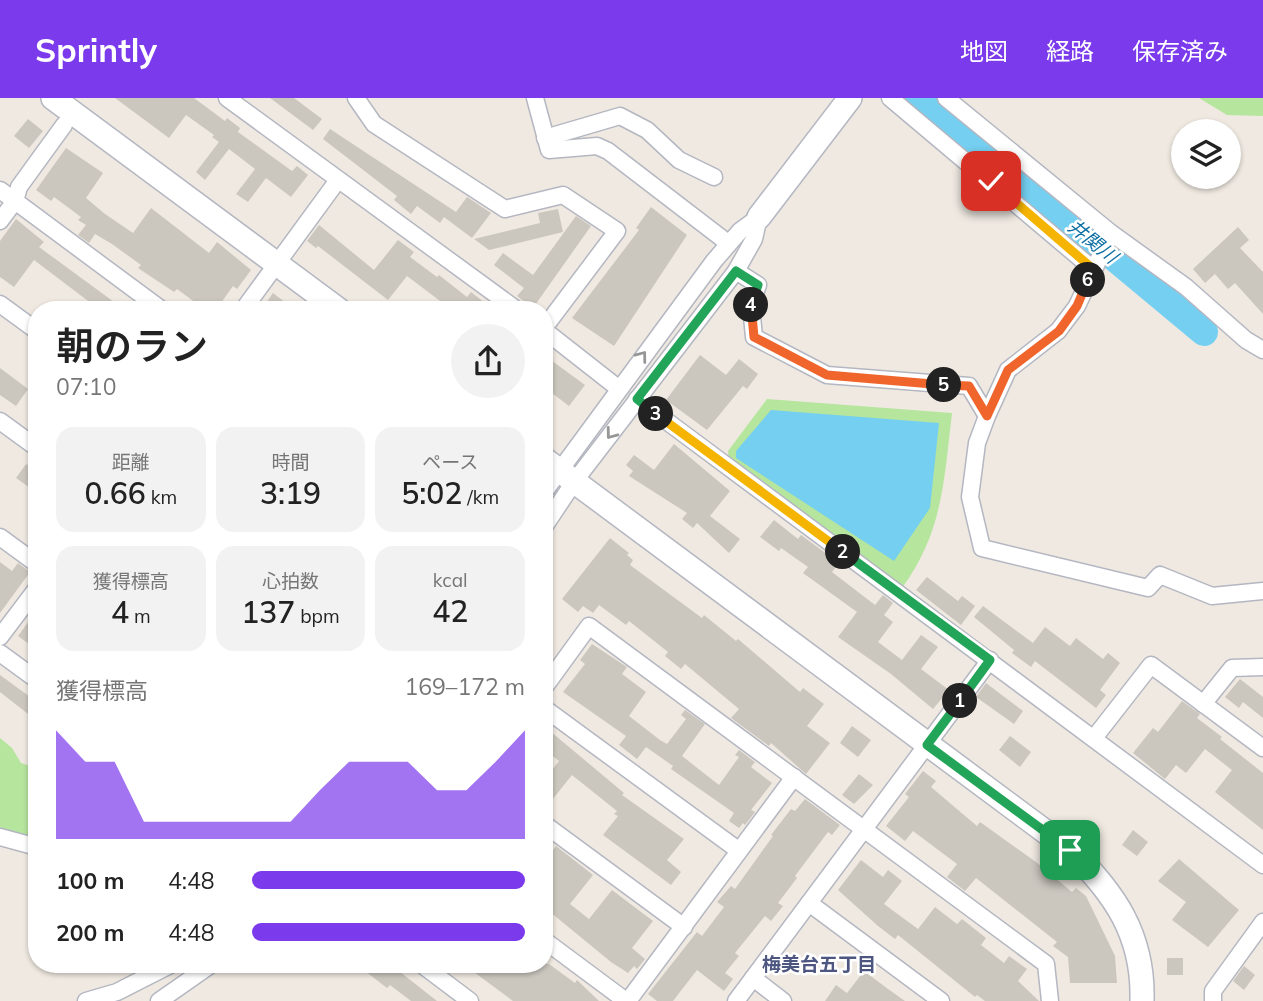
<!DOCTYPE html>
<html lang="ja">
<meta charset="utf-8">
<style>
body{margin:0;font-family:Mulish,"Noto Sans JP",sans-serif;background:#f2f2f2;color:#222;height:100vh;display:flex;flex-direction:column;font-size:26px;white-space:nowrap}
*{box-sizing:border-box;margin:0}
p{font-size:23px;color:#767676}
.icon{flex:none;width:38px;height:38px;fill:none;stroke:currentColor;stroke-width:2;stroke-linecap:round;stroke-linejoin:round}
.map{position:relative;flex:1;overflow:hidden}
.side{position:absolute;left:28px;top:203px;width:525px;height:672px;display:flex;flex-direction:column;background:#fff;border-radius:28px;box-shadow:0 2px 5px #0004}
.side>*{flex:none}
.buttons{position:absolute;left:1171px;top:21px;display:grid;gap:14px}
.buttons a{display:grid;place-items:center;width:70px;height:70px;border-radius:50%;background:#fff;box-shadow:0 2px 5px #0004;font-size:35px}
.pin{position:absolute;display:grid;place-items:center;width:60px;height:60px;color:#fff;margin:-30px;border-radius:14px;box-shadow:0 4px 10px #0006}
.km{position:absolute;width:35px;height:35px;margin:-18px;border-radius:50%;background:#222;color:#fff;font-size:19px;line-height:35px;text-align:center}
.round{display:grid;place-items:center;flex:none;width:74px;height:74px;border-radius:37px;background:#f2f2f2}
.overview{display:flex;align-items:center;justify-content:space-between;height:119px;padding:0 28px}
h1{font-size:38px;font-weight:600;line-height:52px}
.metrics{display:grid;grid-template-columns:repeat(3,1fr);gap:10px;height:119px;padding:7px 28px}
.metrics div{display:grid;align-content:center;border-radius:18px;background:#f2f2f2;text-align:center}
.metrics b{font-size:30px;font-weight:600}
.metrics small{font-size:19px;font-weight:400}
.metrics p{font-size:19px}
.chart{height:196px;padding:14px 28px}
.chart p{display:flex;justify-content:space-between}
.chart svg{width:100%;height:126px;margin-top:7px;fill:#7c3aed;opacity:.7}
ul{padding:0 28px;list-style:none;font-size:23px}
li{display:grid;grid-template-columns:112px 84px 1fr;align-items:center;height:52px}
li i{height:18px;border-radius:9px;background:#7c3aed}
header{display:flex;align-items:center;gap:42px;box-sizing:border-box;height:98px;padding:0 35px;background:#7c3aed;color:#fff}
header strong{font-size:33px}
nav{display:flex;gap:38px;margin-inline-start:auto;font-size:24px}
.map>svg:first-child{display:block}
</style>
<header>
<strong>Sprintly</strong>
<nav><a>地図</a><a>経路</a><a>保存済み</a></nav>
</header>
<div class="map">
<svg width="1263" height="903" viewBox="0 0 1263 903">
<rect width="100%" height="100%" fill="#efe9e1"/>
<g fill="#b6e59e">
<path d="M1199,0H1263V18L1227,17Z"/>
<path d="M767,301L952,315C944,382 943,434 902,490L729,362L728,353Z"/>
<path d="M0,640L12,650L21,665L37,670V743L0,732Z"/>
</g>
<path fill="#75cff0" d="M771,312L939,325L930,410L894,463L736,360V353Z"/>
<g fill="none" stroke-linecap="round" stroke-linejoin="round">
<path stroke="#75cff0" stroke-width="28" d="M917,0L977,45L1204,234"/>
</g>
<g fill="#cbc7bf">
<path d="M115,0H194L225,23L227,20L240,30L238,34L292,73L297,68L308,77L291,99L266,80L248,104L236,96L255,71L229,51L205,82L196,74L219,44L212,39L214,37L186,17L169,40Z"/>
<path d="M270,0H294L322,21L313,32Z"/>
<path d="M28,21L43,33L29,50L14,38Z"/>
<path d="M330,31L456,114L467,99L491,115L472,140L444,119L440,125L417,108L411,116L394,102L397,98L323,41Z"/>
<path d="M66,50L103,75L86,100L105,116L133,135L151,110L209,155L217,144L251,172L237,191L233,188L216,212L202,205L200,208L177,191L174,194L138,170L141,167L112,146L95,136L89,145L78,137L86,127L78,122L81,119L54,99L51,103L36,92Z"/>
<path d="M651,109L687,137L614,248L572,220L639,132L636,130Z"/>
<path d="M558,111L563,134L489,152L474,141L540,125L538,115Z"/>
<path d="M576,118L591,128L533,210L517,198L524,190L494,167L503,155L533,177Z"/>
<path d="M16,121L44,144L39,149L125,212H100L34,162L14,189L0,179V143Z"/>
<path d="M319,127L374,172L398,142L414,154L410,159L437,179L439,177L467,199L471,194L494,212H452L407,178L388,202L318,148L316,150L307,143Z"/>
<path d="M1238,129L1249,142L1240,150L1263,174V216L1235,185L1228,191L1215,176L1205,185L1193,171Z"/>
<path d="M273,195L295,212H261Z"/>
<path d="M544,257L585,287L569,308L544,289Z"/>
<path d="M700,257L726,277L739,261L758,276L747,291L743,288L707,332L666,302Z"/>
<path d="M0,270L28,291L16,308L0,297Z"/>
<path d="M674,346L730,393L710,418L740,441L729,455L697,425L693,430L682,421L687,415L629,378L633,373L626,367L634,357L654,372Z"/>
<path d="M26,366L37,374V395L16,380Z"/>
<path d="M774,422L798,441L801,437L839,465L832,474L875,507L883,497L893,505L884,517L893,524L878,544L902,562L921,537L938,549L921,571L949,592L933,611L891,576L838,539L857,514L803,475L808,469L781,450L779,453L760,439Z"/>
<path d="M610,440L629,455L627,457L633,462L630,467L702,520L704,517L736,543L738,541L800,594L803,590L824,606L807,628L830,645L806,676L771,645L769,648L731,620L739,611L685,566L681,571L665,558L668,554L629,523L626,527L599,507L593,515L583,508L578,514L562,501Z"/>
<path d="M0,464L12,473L18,465L30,474L0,515Z"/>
<path d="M927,479L958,503L962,498L975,508L961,527L916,492Z"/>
<path d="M983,508L1033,545L1045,529L1070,548L1076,540L1103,561L1108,555L1120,565L1100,592L1106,597L1096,610L1035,563L1031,569L1012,555L1014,552L974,519Z"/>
<path d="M37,512V536L29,546L18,538Z"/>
<path d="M592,546L627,569L622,576L646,594L629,618L660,642L667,646L686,621L681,617L685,612L705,626L682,658L719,687L739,659L735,657L739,652L755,664L751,669L772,685L751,712L755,714L745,727L743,725L739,730L729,723L734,715L671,671L673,668L646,649L637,661L619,647L626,638L563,594L585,566L580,562Z"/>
<path d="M0,577L37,604V623L0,594Z"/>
<path d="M1240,581L1263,599V620L1243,604L1239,610L1225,599Z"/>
<path d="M986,585L1023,613L1014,626L976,599Z"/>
<path d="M1182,603L1200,616L1197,620L1222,639L1220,641L1263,675V732L1215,694L1232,672L1205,651L1186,675L1176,667L1165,681L1133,655L1153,630L1158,634Z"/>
<path d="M544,628L624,695L622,697L684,741L667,762L681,774L671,787L603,737L618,718L614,716L617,713L572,677L544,712V682L559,663L544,651Z"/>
<path d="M852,628L871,642L858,659L840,645Z"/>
<path d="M1010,638L1031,654L1020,669L999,652Z"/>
<path d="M923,673L936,683L931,689L977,728L980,724L1036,764L1072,794L1076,790L1086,798L1115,858L1117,885H1070L1068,859L1053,848L1057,844L976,780L965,793L947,779L957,766L913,733L905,743L886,728L909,699L905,696Z"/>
<path d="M859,676L873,687L854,706L842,697Z"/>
<path d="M805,701L840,727L832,737L828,734L795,778L797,780L778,805L783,808L771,823L765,818L735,855L739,858L725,875L733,881L724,893L697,872L673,903H657L648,896L697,834L702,838L724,809L717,804L731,788L735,791L773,738L771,737L791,711L795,713Z"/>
<path d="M1133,732L1148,744L1137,758L1122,747Z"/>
<path d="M556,748L593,777L570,806L589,821L612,792L653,823L632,850L645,861L637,871L634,868L628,875L611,864L544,809V750L551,755Z"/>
<path d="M1179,761L1239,812L1208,849L1172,822L1186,804L1158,783Z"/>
<path d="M861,762L883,779L888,772L902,783L884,806L918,831L935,809L957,826L962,821L986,840L981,847L1004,865L1009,858L1027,871L1018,883L1039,903H985L977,897L975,899L898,837L895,841L878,828L838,792Z"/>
<rect x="1167" y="860" width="16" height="17"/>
<path d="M356,866H390L437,903H411L390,887L387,890Z"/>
<path d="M463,866H549L575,885L577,882L599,903H513Z"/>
<path d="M1244,868L1255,877L1244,892L1233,883Z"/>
<path d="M864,873L888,891L905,903H825L836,887L847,895Z"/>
</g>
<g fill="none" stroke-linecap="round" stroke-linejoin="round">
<defs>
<g id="street">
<path d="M227,0L517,212"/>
<path d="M356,0L374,26L505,111L563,97L617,133L544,230"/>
<path d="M535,0L549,52L597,48L608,53L728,145"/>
<path d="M890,0L1093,171"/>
<path d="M946,0L1111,135L1186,189L1246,242L1263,252"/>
<path d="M64,27L19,89L15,103L162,212"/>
<path d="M545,40L620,18L647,32L679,62L714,79"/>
<path d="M0,92L15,103L0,123"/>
<path d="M1111,135L1077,208L1058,233L1008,272L987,318L977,345L970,399L982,450L1148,490L1160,477L1212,498L1263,493"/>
<path d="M736,173L758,187L751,208L754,239L827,277L969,288L987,318"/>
<path d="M0,206L37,233"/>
<path d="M243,212L338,82"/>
<path d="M544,232L618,290"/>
<path d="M637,301L1263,767"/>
<path d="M0,323L37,350"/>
<path d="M544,394L714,163L740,133L759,119"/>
<path d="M544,429L574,384L736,173L754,141L759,119"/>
<path d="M0,439L37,466"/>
<path d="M0,539L37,490"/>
<path d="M0,555L37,582"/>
<path d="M544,590L589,528L1046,866L1050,903"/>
<path d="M1203,606L1232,570L1263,569"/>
<path d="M544,610L738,752"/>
<path d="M1094,640L1151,567L1263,650"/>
<path d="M544,726L684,829"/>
<path d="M0,739L37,749"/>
<path d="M809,805L941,903"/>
<path d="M544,842L626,903"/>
<path d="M421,866L470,903"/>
<path d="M753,880L783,903"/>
<path d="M86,903L117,894L172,866"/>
<path d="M159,903L212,866"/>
<path d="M628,903L794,679"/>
<path d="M736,903L990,562"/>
<path d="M1213,903V893L1263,824"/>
</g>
<g id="secondary">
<path d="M53,0L339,212"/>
<path d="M759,119L850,0"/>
<path d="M544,361L1070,752C1115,795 1144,838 1142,903"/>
</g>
</defs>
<use href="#street" stroke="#b4b7c1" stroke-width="19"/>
<use href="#secondary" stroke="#b4b7c1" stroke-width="26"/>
<use href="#street" stroke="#fff" stroke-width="16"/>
<use href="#secondary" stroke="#fff" stroke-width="23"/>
</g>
<defs><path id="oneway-chevron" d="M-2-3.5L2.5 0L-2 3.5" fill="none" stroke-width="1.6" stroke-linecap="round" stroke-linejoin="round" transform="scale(1.75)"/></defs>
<g stroke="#969696">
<use href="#oneway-chevron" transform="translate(642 258) rotate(-53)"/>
<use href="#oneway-chevron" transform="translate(611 336) rotate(127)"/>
</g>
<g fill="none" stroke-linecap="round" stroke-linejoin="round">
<defs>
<path id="split-1" d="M960,603L927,647L1070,752"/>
<path id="split-2" d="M843,454L990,562L960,603"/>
<path id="split-3" d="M656,316L843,454"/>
<path id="split-4" d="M656,316L637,301L736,173L758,187L751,207"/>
<path id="split-5" d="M751,207L754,239L827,277L944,287"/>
<path id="split-6" d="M944,287L969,288L987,318L1008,272L1059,233L1077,208L1088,182"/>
<path id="split-7" d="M991,83L1093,171L1088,182"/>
</defs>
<use href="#split-1" stroke="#fff" stroke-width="14"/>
<use href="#split-2" stroke="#fff" stroke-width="14"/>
<use href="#split-3" stroke="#fff" stroke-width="14"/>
<use href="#split-4" stroke="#fff" stroke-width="14"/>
<use href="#split-5" stroke="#fff" stroke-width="14"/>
<use href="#split-6" stroke="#fff" stroke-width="14"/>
<use href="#split-7" stroke="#fff" stroke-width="14"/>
<use href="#split-1" stroke="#22a559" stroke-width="9"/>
<use href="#split-2" stroke="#22a559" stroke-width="9"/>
<use href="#split-3" stroke="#f5b400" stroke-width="9"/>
<use href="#split-4" stroke="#22a559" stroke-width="9"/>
<use href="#split-5" stroke="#f0652b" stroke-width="9"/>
<use href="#split-6" stroke="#f0652b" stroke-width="9"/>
<use href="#split-7" stroke="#f5b400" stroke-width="9"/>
</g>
<g text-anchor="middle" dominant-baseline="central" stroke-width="5" stroke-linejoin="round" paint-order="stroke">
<g font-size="19" font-style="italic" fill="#0d6fa3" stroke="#fff">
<text transform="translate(1093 143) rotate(39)">井関川</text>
</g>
<g font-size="19" font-weight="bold" fill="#4d5680" stroke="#fff">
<text x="819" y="866">梅美台五丁目</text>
</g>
</g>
</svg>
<div class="buttons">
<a><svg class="icon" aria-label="layers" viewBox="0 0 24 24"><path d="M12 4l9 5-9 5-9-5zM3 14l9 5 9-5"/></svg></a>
</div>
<div class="pin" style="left:1070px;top:752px;background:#1e9e55"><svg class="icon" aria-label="arrive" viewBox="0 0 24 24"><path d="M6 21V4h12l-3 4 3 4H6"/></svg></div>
<div class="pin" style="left:991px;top:83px;background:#d93025"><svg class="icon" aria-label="check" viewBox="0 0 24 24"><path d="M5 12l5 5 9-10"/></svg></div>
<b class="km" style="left:960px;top:603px">1</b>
<b class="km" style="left:843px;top:454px">2</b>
<b class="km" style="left:656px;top:316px">3</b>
<b class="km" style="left:751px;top:207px">4</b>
<b class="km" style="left:944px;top:287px">5</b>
<b class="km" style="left:1088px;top:182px">6</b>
<section class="side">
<div class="overview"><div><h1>朝のラン</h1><p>07:10</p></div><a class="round"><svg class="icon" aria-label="share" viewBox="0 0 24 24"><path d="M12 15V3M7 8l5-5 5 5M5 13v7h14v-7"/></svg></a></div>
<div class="metrics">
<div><p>距離</p><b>0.66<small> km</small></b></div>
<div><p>時間</p><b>3:19</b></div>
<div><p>ペース</p><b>5:02<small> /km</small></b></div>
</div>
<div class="metrics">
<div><p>獲得標高</p><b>4<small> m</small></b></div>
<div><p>心拍数</p><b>137<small> bpm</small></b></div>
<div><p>kcal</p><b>42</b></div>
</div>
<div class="chart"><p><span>獲得標高</span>169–172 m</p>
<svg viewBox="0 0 160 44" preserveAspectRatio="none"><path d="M0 44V6L10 17L20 17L30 38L40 38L50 38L60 38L70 38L80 38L90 27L100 17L110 17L120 17L130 27L140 27L150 17L160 6V44z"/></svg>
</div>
<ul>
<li><b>100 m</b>4:48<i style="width:100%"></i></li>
<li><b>200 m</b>4:48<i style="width:100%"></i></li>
</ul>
</section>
</div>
